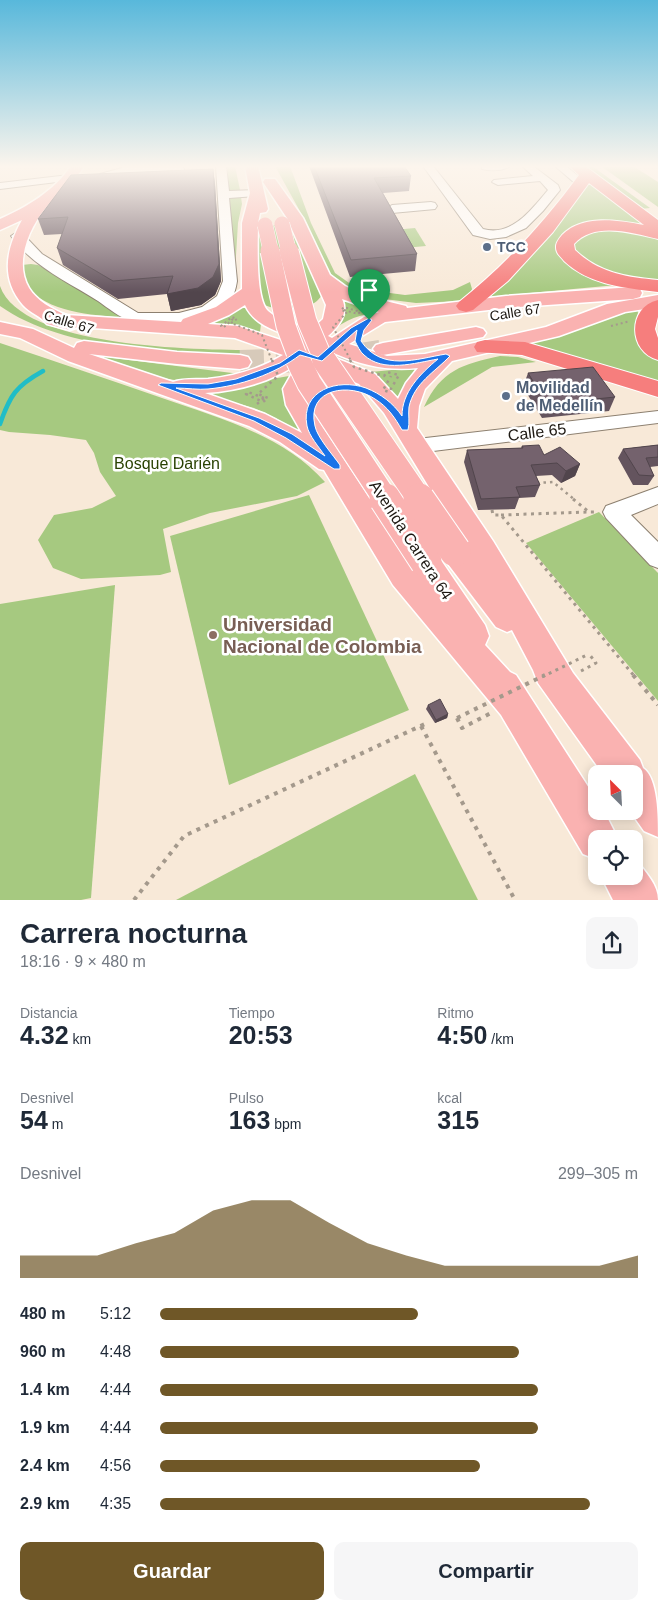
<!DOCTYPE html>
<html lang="es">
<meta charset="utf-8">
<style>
body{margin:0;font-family:Helvetica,sans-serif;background:#f6f6f7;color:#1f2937;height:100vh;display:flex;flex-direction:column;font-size:19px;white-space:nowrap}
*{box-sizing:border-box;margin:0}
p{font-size:16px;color:#747a83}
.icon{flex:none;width:28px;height:28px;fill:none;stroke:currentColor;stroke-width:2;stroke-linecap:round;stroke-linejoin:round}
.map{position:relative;height:900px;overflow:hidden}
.drawer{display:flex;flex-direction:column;background:#fff;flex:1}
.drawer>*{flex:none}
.needle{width:32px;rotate:336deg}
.controls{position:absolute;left:588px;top:765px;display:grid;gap:10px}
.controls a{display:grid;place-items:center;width:55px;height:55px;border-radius:10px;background:#fff;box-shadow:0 2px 12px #0003;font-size:25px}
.pin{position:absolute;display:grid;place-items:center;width:42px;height:42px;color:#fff;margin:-51px -21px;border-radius:50% 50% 50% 0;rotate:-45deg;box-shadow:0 0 5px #0007}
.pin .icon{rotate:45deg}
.round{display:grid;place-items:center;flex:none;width:52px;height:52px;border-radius:10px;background:#f6f6f7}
.head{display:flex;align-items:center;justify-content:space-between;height:85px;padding:0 20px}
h1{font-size:28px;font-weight:700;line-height:38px}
.figures{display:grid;grid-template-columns:repeat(3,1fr);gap:8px;height:85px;padding:5px 20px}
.figures div{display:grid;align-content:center}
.figures b{font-size:25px;font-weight:700}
.figures small{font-size:14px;font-weight:400}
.figures p{font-size:14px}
.chart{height:140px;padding:10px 20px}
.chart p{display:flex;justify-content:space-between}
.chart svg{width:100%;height:90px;margin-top:5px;fill:#6f5727;opacity:.7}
.cta{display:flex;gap:10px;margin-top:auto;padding:10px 20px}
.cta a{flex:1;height:58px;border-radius:10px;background:#6f5727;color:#fff;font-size:20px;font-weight:700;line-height:58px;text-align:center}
.cta a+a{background:#f6f6f7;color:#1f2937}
ul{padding:0 20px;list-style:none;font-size:16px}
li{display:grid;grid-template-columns:80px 60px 1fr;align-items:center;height:38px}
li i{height:12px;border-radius:6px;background:#6f5727}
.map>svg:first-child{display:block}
</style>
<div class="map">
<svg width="658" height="900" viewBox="0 0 658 900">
<rect width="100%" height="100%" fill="#f8e9d8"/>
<g fill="#a6c980">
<path d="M226,166H235L240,190L229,193Z"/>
<path d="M275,166H290L311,223L335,273L352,285L375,291L405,295L453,290L470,282L472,289L470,295L461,301L416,303L384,299L341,284L327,270L307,224Z"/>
<path d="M582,166H592L650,208L640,209Z"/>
<path d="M601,166H633L658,182V207Z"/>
<path d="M587,180L653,230L600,224L559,242L617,285L485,297Z"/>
<path d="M241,197L242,204L238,223L234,288L229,198Z"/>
<path d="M291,224L323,291C318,314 269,314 256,299L257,227Z"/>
<path d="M415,228L426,246L404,248L393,230Z"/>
<path d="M612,229L658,237V280C618,285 602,273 571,251L578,234Z"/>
<path d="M31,264L38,265L135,319C93,314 60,316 26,289L22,265Z"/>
<path d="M0,286C22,349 203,350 259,350L260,358C182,354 65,352 0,306Z"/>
<path d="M337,296L363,306L386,310C368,314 351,316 336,328L339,317Z"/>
<path d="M246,302L252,316L261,324L260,332L198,323Z"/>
<path d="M638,309C637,338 636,341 658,360V385L522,343L609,316Z"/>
<path d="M0,343C54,361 108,379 162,398C219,418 283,435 325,482L297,496L210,513L163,529L171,572L160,575L81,579L53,568L38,540L54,515L92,508L116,496L100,472L94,453L86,440L50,435L9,432L0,430Z"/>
<path d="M89,355L240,374C182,392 143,373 89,355Z"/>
<path d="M500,356L518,357L536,362L492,367L424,407C441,370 463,364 500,356Z"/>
<path d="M423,367L402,402L360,373Z"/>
<path d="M289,376L283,394L287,408L310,441L276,418L254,408L196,392Z"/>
<path d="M309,495L409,710L229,785L170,536Z"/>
<path d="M599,512L658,573V701L526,543Z"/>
<path d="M115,585L91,898L81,900H0V604Z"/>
<path d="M415,774L478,900H176Z"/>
</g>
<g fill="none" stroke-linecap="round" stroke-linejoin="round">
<path stroke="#20bdc7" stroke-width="4.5" d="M0,424C10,395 16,386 43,371"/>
<path stroke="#d7caba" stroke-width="19" stroke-dasharray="19 9" stroke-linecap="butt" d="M278,361H307L383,349"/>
<path stroke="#d7caba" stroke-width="24" stroke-dasharray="24 12" stroke-linecap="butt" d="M240,362L312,360"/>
<defs>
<g id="minor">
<path d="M123,166H183L187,180L185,182L174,185H160L158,183L160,181L175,178L173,170L129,173L109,178L107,181L114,185L108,188L97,185L95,183L100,174L122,168Z"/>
<path d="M216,166H226L229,191L257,190L263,193L257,196L229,198L237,281C236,288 234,296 229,302C209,323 157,329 131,321C120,318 108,308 98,301C68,282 32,266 11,236L17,232L22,233L42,254L138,313H179L202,307L217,296L223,281Z"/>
<path d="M423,166H433L483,229C512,237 532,209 548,190L540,181L498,185L492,182L494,180L533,176L522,166H533L558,185L560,190L543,211L526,228L506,237L490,239L473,235Z"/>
<path d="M482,166H510C504,171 490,171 482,169Z"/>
<path d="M555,166H566L587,183L585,185H577Z"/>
<path d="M69,175L74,178L73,180L0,189V183Z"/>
<path d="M431,202L435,203L437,206L435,209L392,213L386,209L392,205Z"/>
<path d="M658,411V423L417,453L410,451L407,446L410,441L417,439Z"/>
<path d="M658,487V504L631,515L658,542V568L650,565L606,518L603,512L606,506Z"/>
</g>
<g id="major">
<path d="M71,166H84C74,183 63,190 50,203C31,223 13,261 29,288C37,301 52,309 66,315L181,322L183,319L216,307L242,289V223L250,193L245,166H258L268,209L266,212L260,213L258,223C258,242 255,299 268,311C279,321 298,325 311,330L323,319L326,305L287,218L263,182L265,179H275L303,218L330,275L345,286L365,296L406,306L407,308L506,296L633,287L640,289L642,293L640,297L633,299L506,308L385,322L349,344L387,356L425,354L546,327L607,304L658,295V307L625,312L559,336L452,361L425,389L419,406L417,428L493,541L573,673L640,760L643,768C658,778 658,817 658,837L644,831L630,811H634V774H603L538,683L533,670L512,630L507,632L496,627L445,560L440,551L445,542L455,539L462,541L384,413L359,384L322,368L305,389L310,405L320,423L411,562L416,553L426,549L436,553L485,625L489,636L485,645L510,672L516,675L596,799V811H604L618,839H596V859L583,854L501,715L393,585L324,470L319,469L280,442L249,426L68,361L20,338L0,334V322L33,329L74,348L77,343L84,341L177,352L240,355L248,357L251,362L248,367L240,369L177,364L89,354L173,382C184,378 196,380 208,379C235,376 260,369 283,355L235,338L78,327L70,330L47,324C41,316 30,313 23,305C0,278 6,249 22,220L0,230V219C27,207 54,191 71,166ZM342,299L379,312L364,317L332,338L328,336C339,326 349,314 342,299ZM245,305C255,327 280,332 301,340L296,345L238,326L208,324L229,315ZM317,347H319L313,351ZM336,354C365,366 387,371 418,368L406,383L398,399L375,374L333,357ZM302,361L303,362L291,375L283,389L286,405L302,433L265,414L205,393C239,391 274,381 302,361Z"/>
<path d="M476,327L483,329L486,333L483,337L383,355L376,353L373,349L376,345L383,343Z"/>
<path d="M634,860L637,861C646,873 658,885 658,900H613L601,876H634Z"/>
</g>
<g id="highway">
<path d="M569,166H585L658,220V239C632,233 595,221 574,244L575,250C599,273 626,277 658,280V292C625,288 589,285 564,261C562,258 558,255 557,252C554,245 558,240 562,235C582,214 618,220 644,225L589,183L553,232L508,281L473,310L466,312L459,310L456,306L459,302C505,265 544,223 579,175Z"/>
<path d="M658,300V317L655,329L658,338V360C628,352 627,307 658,300Z"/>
<path d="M485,340L525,342L658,381V397L522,355L477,352L474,347L477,342Z"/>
</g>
</defs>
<use href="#minor" stroke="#8d8070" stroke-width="2"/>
<use href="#major" stroke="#fff" stroke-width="3"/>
<use href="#highway" stroke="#fff" stroke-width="2"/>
<path stroke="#a4998c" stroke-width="2" stroke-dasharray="2 3" stroke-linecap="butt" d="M611,326L630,321"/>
<g stroke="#a4998c" stroke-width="2.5" stroke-dasharray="2.5 4" stroke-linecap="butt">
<path d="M257,404L264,398"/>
<path d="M537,483L553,482L575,500"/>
</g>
<g stroke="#a4998c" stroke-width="3" stroke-dasharray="3 4.5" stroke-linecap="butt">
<path d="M573,499L589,512H597"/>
<path d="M492,510L493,515H501L635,677"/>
<path d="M501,515L588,512"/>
<path d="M581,671L596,663L589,654"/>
</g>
<g stroke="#a4998c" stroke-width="4" stroke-dasharray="4 5.5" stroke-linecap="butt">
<path d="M633,675L658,705"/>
<path d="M457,718L462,728L491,713"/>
<path d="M421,726L515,900"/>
<path d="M134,900L184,836L427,723"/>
</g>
<use href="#minor" fill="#fff" fill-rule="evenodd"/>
<use href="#major" fill="#fab2b1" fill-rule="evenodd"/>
<use href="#highway" fill="#f67e7d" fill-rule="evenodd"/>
<defs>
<g id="major-bridge-far3">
<path d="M282,224L289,252"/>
<path d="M265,225L271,252"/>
</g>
<g id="major-bridge-far2">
<path d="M270,251L286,326L299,361"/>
<path d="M289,251L307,321L324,361"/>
</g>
<g id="major-bridge-far1">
<path d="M298,360L309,383L386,500"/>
<path d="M324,360L420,500"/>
</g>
<g id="major-bridge">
<path d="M385,499L426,562"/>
<path d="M419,499L455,551"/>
</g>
</defs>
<use href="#major-bridge-far3" stroke="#fff" stroke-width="16" stroke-linecap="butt"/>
<use href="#major-bridge-far2" stroke="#fff" stroke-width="21" stroke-linecap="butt"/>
<use href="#major-bridge-far1" stroke="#fff" stroke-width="26" stroke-linecap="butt"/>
<use href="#major-bridge" stroke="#fff" stroke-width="33" stroke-linecap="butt"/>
<g stroke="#a4998c" stroke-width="2" stroke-dasharray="2 3" stroke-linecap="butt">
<path d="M344,310L358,314L360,312L344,307L341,310L347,312L333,327L351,361"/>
<path d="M233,319L224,327L221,326L232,317L237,319L231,323L262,335L272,361"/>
</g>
<g stroke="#a4998c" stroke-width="2.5" stroke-dasharray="2.5 4" stroke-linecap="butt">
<path d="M350,360L354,367L384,376L387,372L399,375L389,392L383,390L391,376"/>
<path d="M264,398L248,392L246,394L263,402L268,398L258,394L278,376L272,360"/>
</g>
<path stroke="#a4998c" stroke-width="3" stroke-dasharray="3 4.5" stroke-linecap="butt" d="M542,677L589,654"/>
<path stroke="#a4998c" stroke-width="4" stroke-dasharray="4 5.5" stroke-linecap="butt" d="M457,718L545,675"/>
<use href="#major-bridge-far3" stroke="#fab2b1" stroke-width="15"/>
<use href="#major-bridge-far2" stroke="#fab2b1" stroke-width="19"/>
<use href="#major-bridge-far1" stroke="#fab2b1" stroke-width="24"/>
<use href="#major-bridge" stroke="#fab2b1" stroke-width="31"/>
</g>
<g fill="#64545e">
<path d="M309,166H404L411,176L409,191L383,193L417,254L415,271L350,277Z"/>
<path d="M213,169L215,184L221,281L215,295L201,305L171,311L167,294L118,299L63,265L57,248L62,234L44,235L38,219Z"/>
<path d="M528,373L615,397L609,411L542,418L523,387Z"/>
<path d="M658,445V466L650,467L654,476L648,485H633L618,458L623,449Z"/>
<path d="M522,446L544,455L580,464L575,476L561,483L552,475L536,476L540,485L535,497L519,498L515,509L478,510L464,462L467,450L521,448Z"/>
<path d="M428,705L448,714L447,718L435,723L426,709Z"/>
</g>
<g fill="#51454c">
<path d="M213,169L215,184L221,281L215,295L201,305L171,311L167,294Z"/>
<path d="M580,464L575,476L561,483L566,471Z"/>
<path d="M448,714L447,718L435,723L436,720Z"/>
</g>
<g fill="#74626d" stroke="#51454c">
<path d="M314,166H404L411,176L374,178L417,254L351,260Z"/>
<path d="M213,169L219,264L213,277L198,288L167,294L173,276L113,281L57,248L68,217L38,219L71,175Z"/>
<path d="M593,367L615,397L547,404L528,373Z"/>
<path d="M539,445L544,455L560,447L580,464L566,471L557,463L531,465L540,485L516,487L520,497L481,499L467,450L523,448L522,446Z"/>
<path d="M658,445V457L646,458L654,476L639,475L623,449Z"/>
<path d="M440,699L448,714L436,720L428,705Z"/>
</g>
<linearGradient id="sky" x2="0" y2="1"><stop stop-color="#58b8db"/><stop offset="0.57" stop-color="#fcf5ed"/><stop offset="1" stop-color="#fcf5ed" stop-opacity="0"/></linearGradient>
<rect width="658" height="292" fill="url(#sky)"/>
<path fill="#1a73e8" stroke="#fff" fill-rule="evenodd" d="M369,318L372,320L364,330L361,341C382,372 416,359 446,354L450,356C435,372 414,383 409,407C408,415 410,423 408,430H402C395,418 388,407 375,399C350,382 306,388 315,426C317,437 333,455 340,465V469H334L286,438L254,421L158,385L161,383L208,384L236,379L280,363L299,350L318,357L351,328ZM357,330L355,341C357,345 360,352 364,355C383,373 415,363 438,359C420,374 402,392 402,416C393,403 381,394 366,388C338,378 300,390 307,426C309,436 319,447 325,456L292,434L259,418L176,388C187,388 198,390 208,389C240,386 275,374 300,355L322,361Z"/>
<g fill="#5c6f8a" stroke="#fff" stroke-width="2">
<circle cx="487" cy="247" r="5"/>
<circle cx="506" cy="396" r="5"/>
</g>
<circle fill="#8d6e63" stroke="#fff" stroke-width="2" cx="213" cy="635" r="5"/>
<g text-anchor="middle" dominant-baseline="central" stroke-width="5" stroke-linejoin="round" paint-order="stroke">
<g font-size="14" font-weight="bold" fill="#4e5e75" stroke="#fff" text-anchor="start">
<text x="497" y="247">TCC</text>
</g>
<g font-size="14" fill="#1d1812" stroke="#fff">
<text transform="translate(515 312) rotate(-9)">Calle 67</text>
<text transform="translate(69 322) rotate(17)">Calle 67</text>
</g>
<g font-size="16" font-weight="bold" fill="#4e5e75" stroke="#fff" text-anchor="start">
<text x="516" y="387">Movilidad<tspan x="516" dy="18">de Medellín</tspan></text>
</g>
<g font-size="16" fill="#1d1812" stroke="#fff">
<text transform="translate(537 432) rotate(-7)">Calle 65</text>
<text transform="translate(411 540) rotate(57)">Avenida Carrera 64</text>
</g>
<g font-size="16" fill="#2a4203" stroke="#fff">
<text x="167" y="463">Bosque Darién</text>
</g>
<g font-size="19" font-weight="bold" fill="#785e54" stroke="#fff" text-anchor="start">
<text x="223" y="624">Universidad<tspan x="223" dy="22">Nacional de Colombia</tspan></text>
</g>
</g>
</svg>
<div class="controls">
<a><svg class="needle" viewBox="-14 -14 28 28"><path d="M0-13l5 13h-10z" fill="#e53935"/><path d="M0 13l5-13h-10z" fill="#747a83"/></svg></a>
<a><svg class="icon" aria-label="locate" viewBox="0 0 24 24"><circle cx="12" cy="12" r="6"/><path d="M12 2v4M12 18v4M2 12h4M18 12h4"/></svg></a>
</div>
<div class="pin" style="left:369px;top:320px;background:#1e9e55"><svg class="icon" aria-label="arrive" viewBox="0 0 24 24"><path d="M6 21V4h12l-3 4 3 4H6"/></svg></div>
</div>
<section class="drawer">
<div class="head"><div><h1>Carrera nocturna</h1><p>18:16 · 9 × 480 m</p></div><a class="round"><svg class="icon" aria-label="share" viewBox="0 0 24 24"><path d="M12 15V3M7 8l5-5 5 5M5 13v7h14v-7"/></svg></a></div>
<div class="figures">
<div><p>Distancia</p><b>4.32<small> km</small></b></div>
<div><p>Tiempo</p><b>20:53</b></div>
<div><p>Ritmo</p><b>4:50<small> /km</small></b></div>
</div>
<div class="figures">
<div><p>Desnivel</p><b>54<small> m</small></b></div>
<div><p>Pulso</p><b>163<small> bpm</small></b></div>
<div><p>kcal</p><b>315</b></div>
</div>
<div class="chart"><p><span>Desnivel</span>299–305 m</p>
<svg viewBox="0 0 160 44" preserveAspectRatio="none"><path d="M0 44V33L10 33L20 33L30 27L40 22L50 11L60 6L70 6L80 17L90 27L100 33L110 38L120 38L130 38L140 38L150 38L160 33V44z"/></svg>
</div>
<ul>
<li><b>480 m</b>5:12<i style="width:54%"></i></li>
<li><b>960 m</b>4:48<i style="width:75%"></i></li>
<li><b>1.4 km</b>4:44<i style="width:79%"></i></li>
<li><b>1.9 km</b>4:44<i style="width:79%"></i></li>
<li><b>2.4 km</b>4:56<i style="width:67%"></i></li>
<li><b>2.9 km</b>4:35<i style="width:90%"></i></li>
</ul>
<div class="cta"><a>Guardar</a><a>Compartir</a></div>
</section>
